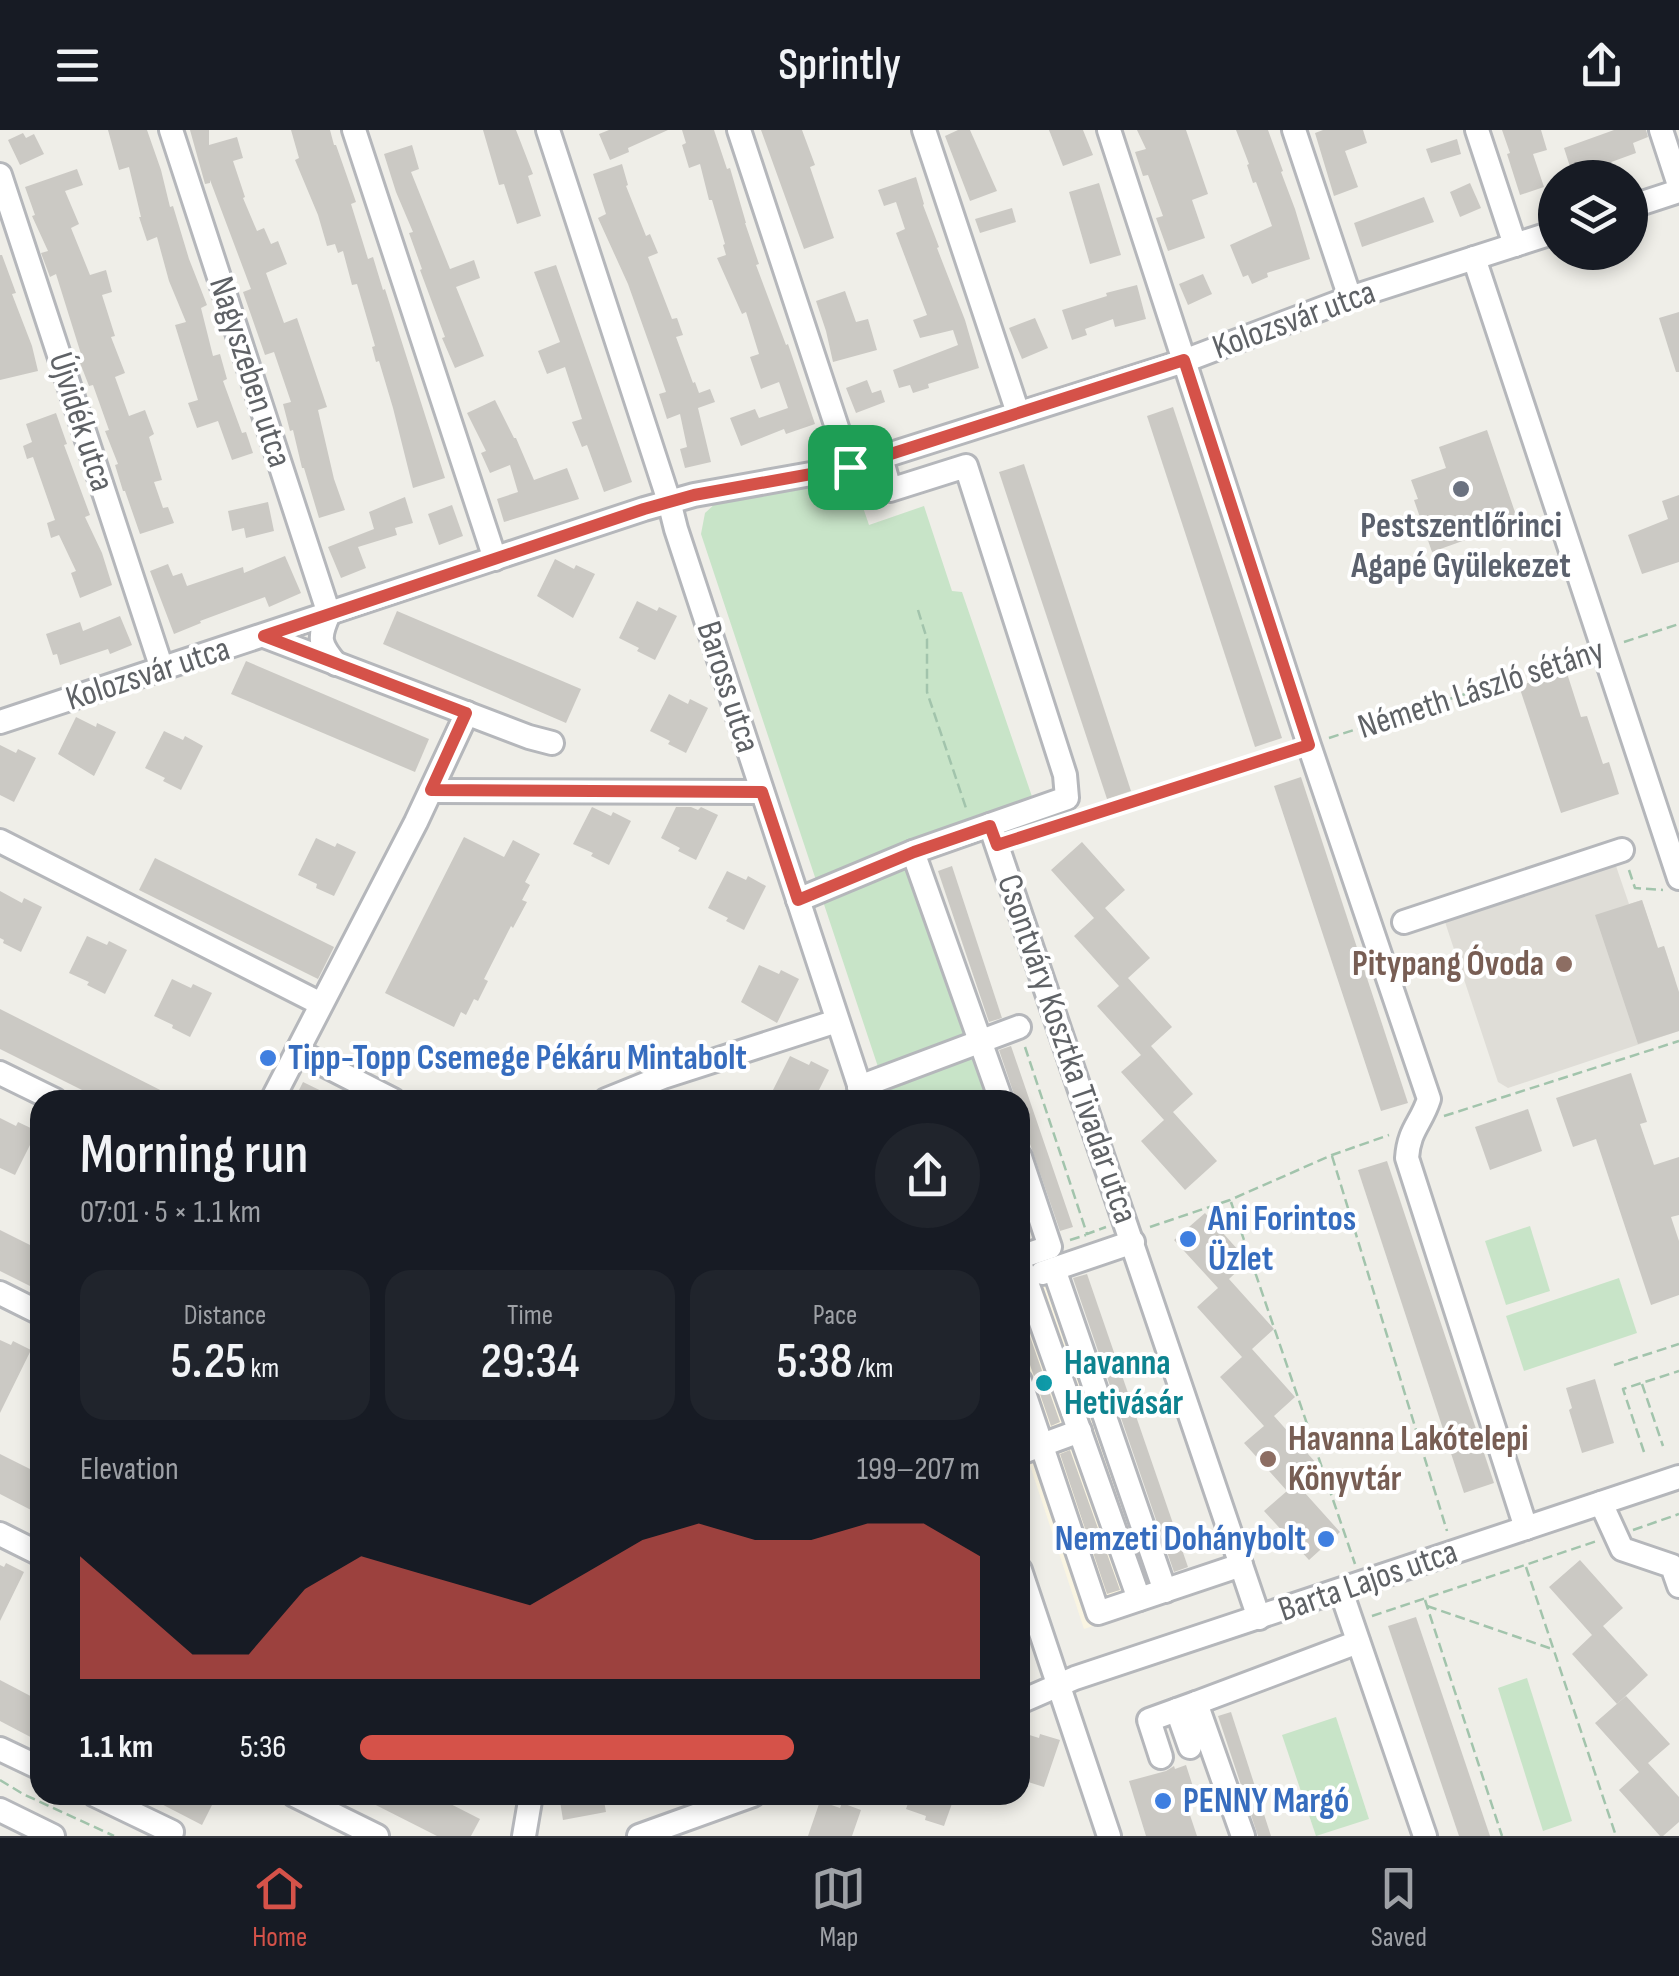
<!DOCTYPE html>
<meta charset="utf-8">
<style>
body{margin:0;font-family:"Sofia Sans Condensed",sans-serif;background:#20242c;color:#f1f3f6;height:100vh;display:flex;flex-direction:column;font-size:38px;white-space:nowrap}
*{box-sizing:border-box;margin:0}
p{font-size:32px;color:#9ea1a6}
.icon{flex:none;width:55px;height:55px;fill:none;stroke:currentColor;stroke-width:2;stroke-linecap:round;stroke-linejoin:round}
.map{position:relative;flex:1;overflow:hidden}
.drawer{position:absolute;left:30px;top:960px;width:1000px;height:715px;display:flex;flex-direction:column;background:#171b24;border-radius:30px;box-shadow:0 5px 15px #0003}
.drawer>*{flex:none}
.fabs{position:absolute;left:1538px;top:30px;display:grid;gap:20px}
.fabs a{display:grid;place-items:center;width:110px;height:110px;border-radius:50%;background:#171b24;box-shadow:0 5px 15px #0003;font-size:50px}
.pin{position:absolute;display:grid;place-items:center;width:85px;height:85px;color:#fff;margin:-42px;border-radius:20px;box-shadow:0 5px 15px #0006}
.round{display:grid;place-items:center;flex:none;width:105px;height:105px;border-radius:52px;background:#20242c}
.head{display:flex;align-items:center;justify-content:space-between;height:170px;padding:0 50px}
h1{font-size:55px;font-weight:600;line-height:75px}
.stats{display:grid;grid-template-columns:repeat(3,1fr);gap:15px;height:170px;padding:10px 50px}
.stats div{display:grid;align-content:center;border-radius:25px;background:#20242c;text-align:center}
.stats b{font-size:50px;font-weight:600}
.stats small{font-size:28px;font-weight:400}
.stats p{font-size:28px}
.chart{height:280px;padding:20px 50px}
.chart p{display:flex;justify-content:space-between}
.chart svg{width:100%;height:180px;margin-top:10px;fill:#d55249;opacity:.7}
ul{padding:0 50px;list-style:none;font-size:32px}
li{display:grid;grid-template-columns:160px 120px 1fr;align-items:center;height:75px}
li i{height:25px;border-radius:12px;background:#d55249}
header{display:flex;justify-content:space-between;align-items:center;height:130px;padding:0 50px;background:#171b24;font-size:45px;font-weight:600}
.dock{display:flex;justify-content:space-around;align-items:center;height:140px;border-top:2px solid #363941;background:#171b24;font-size:28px;color:#9ea1a6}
.dock a{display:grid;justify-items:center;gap:5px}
.dock .selected{color:#d55249}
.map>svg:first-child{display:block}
</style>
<header><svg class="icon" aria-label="menu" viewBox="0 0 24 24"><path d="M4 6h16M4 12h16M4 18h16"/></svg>Sprintly<svg class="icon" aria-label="share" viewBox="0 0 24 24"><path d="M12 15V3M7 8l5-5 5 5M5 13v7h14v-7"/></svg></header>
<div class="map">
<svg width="1679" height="1706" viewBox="0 0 1679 1706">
<rect width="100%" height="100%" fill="#efeee8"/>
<path fill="#faf5e2" d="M1061,1125L1175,1469L1084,1499L1020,1305V1139Z"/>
<path fill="#dfddd7" d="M1606,731L1616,736L1629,774L1642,770L1653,803L1652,820L1664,816L1675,849L1679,901L1508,958L1498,952L1445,792L1450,783Z"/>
<g fill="#c8e4c8">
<path d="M854,351L869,395L924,376L952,461L962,462L1039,687L909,733L993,970H889L701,404L705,383L718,371Z"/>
<path d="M1530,1096L1550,1161L1506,1175L1485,1111Z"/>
<path d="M1619,1148L1637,1203L1524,1241L1506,1186Z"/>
<path d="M1527,1548L1572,1691L1543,1701L1498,1558Z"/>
<path d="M1336,1587L1369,1689L1316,1706L1282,1605Z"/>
</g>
<g fill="#cbc9c4">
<path d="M108,0H147L161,40L170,77L173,76L189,129L207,175L201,178L213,226L220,224L227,249L223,251L242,303L246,302L253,323L232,330L218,291L197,298L188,273L198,270L175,195L186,192L169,151L157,107L147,111L139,87H141L129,37L119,40Z"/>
<path d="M190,0H209V15L237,7L243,28L233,31L245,67L243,68L257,101L264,98L271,114L278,111L287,134L266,143L284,193L297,188L323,265L327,277L318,280L334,349L345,380L319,388L304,338H302L293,300L290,301L283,274L291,272L274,222L265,225L243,162L251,159L210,50V53L205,54Z"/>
<path d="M291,0H330L334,15H336L356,72L351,74L368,129L373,127L383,160L385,159L445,348L413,358L393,278L379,231L376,232L372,217L375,216L357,154L352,155L343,121L338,123L335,114L327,116L318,85L295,30L299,28Z"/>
<path d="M483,0H516L533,44L528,46L541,86L517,94L504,54L499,55Z"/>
<path d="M609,0H668L628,18L629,22L610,30L599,4Z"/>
<path d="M682,0H714L727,39L730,38L746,93H745L759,134L756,135L786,215L788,214L815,294L786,304L784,299L741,316L730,288L755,279L759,288L788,278L779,252L761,259L750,227L759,224L746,182L742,184L717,128L726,125L723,115L725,114L712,70H709L700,34L689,38L682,15L686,13Z"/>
<path d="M761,0H802L815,35L810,37L834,108L804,119Z"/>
<path d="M958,0H970L997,61L970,71L945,6Z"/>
<path d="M1049,0H1083L1093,25L1063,36Z"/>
<path d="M1137,0H1186L1208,64L1192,70L1205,108L1168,121L1156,88L1163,86L1148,45L1143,46L1135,22L1146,19Z"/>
<path d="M1236,0H1268L1283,41L1281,42L1295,79L1310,129L1267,143L1268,147L1252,154L1248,145L1243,147L1230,115L1272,96L1256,52L1253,53L1247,35L1249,34Z"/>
<path d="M1323,0H1363L1367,13L1345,21L1358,57L1334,66L1315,3Z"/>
<path d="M1502,0H1541L1547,20L1533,24L1544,57L1520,65L1507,24L1510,23Z"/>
<path d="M1614,0H1646L1648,7L1633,13L1636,23L1573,46L1564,18Z"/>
<path d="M23,3L26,8L34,4L44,24L20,35L8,10Z"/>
<path d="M1457,9L1461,24L1431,33L1426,19Z"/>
<path d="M412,15L419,39L411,42L450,139L474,130L480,148L456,157L484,226L455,238L442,208L445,207L420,140L422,139L409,103L413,102L396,62L384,24Z"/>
<path d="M622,34L628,55L626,56L646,106L650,104L658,123L648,127L672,189L677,188L683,205L676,207L693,253L695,252L699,263L710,259L715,272L698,278L711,332L685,338L680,319L687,317L680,284L667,289L659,264L666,262L655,230L628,154L598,88L606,84L593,44Z"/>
<path d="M77,39L83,55L65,61L79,94L71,98L90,145L106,140L112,162L102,165L115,206L111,207L125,243L115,247L129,286L145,280L154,304L149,307L162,350L154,352L163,378L168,377L174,393L140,404L125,361H123L115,335L118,334L105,301L109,300L93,255L89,256L77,225L81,224L56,144L50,147L41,123L48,121L32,86L35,85L25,57Z"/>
<path d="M916,47L924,74L923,75L939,117L937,118L965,190L979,238L928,254L929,258L913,263L910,255L899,258L893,240L958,215L953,200L920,208L913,190L927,185L896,103L905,99L896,72L884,76L878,60Z"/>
<path d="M1099,53L1121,125L1090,134L1069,62Z"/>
<path d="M1470,53L1481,78L1460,87L1450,62Z"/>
<path d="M1424,67L1434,92L1362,117L1354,93Z"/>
<path d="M1012,78L1016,92L980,103L975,89Z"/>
<path d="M0,125H2L16,163L12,164L32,216L38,241L0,250Z"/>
<path d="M556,135L632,352L604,362L587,315L582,317L572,292L582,289L565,237L547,244L538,221L560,212L534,142Z"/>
<path d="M1203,144L1212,164L1188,175L1179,154Z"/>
<path d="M1137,155L1146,189L1115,197L1113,189L1085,199L1087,205L1072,210L1062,180L1107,166L1106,163Z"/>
<path d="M845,161L856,192L868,189L877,220L833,232L826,201L816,171Z"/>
<path d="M1679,182V242H1676L1659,188Z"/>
<path d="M1035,188L1048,218L1022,229L1009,198Z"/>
<path d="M867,250L872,263L881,260L885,272L856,283L846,258Z"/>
<path d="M495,270L514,308H516L534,350L567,338L579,369L504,392L497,369L518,362L510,335L490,343L481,323L486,321L467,283Z"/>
<path d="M1173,277L1282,608L1255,617L1147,286Z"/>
<path d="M56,283L67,314L64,315L90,385L85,387L102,423L112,455L80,468L71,443L76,441L59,405L51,408L47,393L55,390L33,327L27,329L23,316L32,312L26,294Z"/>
<path d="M1487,300L1518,391L1432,422L1414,370L1418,369L1411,350L1446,338L1439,317Z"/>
<path d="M1024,334L1131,661L1107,669L999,342Z"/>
<path d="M1679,365V432L1642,444L1628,405L1668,389L1662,371Z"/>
<path d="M405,367L413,393L395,398L397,405L358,417L366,438L341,448L328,417L374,399L369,382Z"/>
<path d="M268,372L274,401L246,408L244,398L232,401L228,381Z"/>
<path d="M452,375L463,406L439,415L428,384Z"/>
<path d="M285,426L301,463L269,477L265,467L200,491L201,493L174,504L150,441L168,434L173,446L182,443L187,456L243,437L244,443Z"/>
<path d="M555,429L574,439L576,435L595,444L573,488L537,466Z"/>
<path d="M637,471L657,481L659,477L677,486L655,530L637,521L639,518L619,508Z"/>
<path d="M397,481L581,559L566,593L383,514Z"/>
<path d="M120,486L132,515L110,524L108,519L60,535L57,524L53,525L46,504L80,492L83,501Z"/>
<path d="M246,531L429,609L415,642L231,564Z"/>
<path d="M1566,540L1581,587L1587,586L1603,634L1609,632L1619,664L1561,683L1519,556Z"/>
<path d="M669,564L688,574L690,569L708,578L686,623L668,614L670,611L650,601Z"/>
<path d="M76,587L96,597L97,593L116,602L94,646L58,624Z"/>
<path d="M164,601L183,610L185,606L203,616L181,660L163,651L165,648L145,638Z"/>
<path d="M0,615L16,623L18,619L36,628L14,672L0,665Z"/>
<path d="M1301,647L1408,973L1381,981L1274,656Z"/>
<path d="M592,677L611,686L613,682L631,691L609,735L591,726L593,723L573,714Z"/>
<path d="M676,677H691L698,680L701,677L718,685L696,730L678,721L680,718L661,708Z"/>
<path d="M464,707L504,727L513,710L540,724L525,752L530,755L522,770L527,772L513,798L511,796L484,849L488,851L478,871L474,869L466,885L461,882L454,897L385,863Z"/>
<path d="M316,708L335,717L337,713L356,722L334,766L316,758L317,754L298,745Z"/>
<path d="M1082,712L1125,760L1105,778L1150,828L1128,848L1172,897L1151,916L1193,964L1173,982L1217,1031L1185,1060L1141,1011L1164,990L1121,942L1141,925L1097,876L1119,856L1074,806L1094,788L1051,740Z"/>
<path d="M155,728L334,817L318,849L139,760Z"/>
<path d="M952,736L1002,888L989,892L938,741Z"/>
<path d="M727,741L746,750L748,746L766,756L744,800L726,791L728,788L708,778Z"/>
<path d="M0,761L22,773L24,768L42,777L21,822L3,813L4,810L0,808Z"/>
<path d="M1642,770L1658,818L1664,816L1679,862V901L1638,914L1595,785Z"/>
<path d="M87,806L107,815L109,811L127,820L105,864L87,855L89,852L69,843Z"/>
<path d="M759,835L779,844L781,840L799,849L777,893L741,872Z"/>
<path d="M172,849L191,858L193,854L212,863L190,907L172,898L173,895L154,886Z"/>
<path d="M0,879L180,970H102L0,919Z"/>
<path d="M1011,916L1073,1097L1060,1101L1020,985V970H1016L999,920Z"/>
<path d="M790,926L809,935L811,931L829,940L814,970H768Z"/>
<path d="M1631,943L1647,992L1640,994L1654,1035L1679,1027V1085L1671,1087L1679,1111V1165L1651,1175L1596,1009L1573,1017L1556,968Z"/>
<path d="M303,952L340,970H294Z"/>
<path d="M1528,979L1542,1021L1490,1040L1475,997Z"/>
<path d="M0,988L16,996L18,992L37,1001L15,1045L0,1038Z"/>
<path d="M1387,1031L1494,1353L1464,1363L1358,1040Z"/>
<path d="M1205,1083L1248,1131L1229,1149L1274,1199L1252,1219L1295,1267L1274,1286L1317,1334L1296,1353L1340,1402L1309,1430L1264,1381L1287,1361L1244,1313L1264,1296L1220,1247L1242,1227L1197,1177L1218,1158L1174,1110Z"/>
<path d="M0,1100L40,1120V1161L0,1141Z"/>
<path d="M1087,1144L1188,1437L1174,1442L1073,1148Z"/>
<path d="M1020,1178L1060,1292L1051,1296L1020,1206Z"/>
<path d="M0,1210L11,1215L13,1211L31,1220L0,1283Z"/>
<path d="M1595,1249L1614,1313L1582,1323L1569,1280L1572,1278L1566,1258Z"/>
<path d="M1070,1320L1120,1460L1107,1464L1060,1324Z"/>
<path d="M0,1324L40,1344V1363L31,1380L0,1364Z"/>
<path d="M1580,1430L1623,1478L1603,1496L1648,1545L1617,1574L1572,1524L1592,1505L1549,1457Z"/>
<path d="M6,1433L24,1442L0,1491V1435L4,1437Z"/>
<path d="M1416,1487L1490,1706H1459L1388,1496Z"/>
<path d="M0,1550L40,1571V1612L0,1591Z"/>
<path d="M1626,1566L1670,1614L1648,1633L1679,1667V1692L1663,1706H1660L1619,1660L1639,1642L1595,1593Z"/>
<path d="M1231,1582L1271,1706H1258L1218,1586Z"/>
<path d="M1020,1602L1039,1608L1040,1604L1060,1610L1044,1657L1025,1651L1026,1647L1020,1645Z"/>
<path d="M1186,1635L1197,1669L1186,1673L1197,1706H1146L1129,1651L1166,1641L1174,1636L1175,1639Z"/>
<path d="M144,1665H217L202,1695Z"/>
<path d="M356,1665H433L480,1689L471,1706H437Z"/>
<path d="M559,1665H603L606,1682L563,1690Z"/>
<path d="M911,1665H955L944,1696L925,1690L926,1686L906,1679Z"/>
<path d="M820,1671L840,1678L842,1673L861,1680L852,1706H808Z"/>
</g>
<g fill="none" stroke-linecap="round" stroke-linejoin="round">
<defs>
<g id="minor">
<path d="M171,0L329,484C318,508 319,514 336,534"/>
<path d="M354,0L495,429"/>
<path d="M548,0L669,371L676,399L864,970"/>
<path d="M739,0L850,337"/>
<path d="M924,0L1018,283"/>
<path d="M1109,0L1309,615L1429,969C1421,994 1409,999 1407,1028L1526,1398"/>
<path d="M1294,0L1350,168"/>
<path d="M1477,0L1515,115"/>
<path d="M1661,0L1679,55"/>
<path d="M0,45L162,539"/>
<path d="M1630,77L1679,61"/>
<path d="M1474,128L1679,748"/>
<path d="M264,506L529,607L552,613"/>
<path d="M0,592L644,379L694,365L850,337L1184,231L1350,168L1555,102"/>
<path d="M431,661L762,662"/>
<path d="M990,695L1259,1488"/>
<path d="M0,711L321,874"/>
<path d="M913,722L1001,970"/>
<path d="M798,770L913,722L1067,668L1065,645L966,336L890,360L881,327"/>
<path d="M1404,792L1622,720"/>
<path d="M297,921L393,970"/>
<path d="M0,943L55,970"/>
<path d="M859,957L1019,897"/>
<path d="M272,970L416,692L467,583"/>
<path d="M606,970L663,947L837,891"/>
<path d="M1020,1027L1050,1117L1020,1127"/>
<path d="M1020,1133L1139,1469"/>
<path d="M1054,1139L1165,1461"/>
<path d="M1042,1143L1133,1112"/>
<path d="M0,1163L40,1183"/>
<path d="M1020,1251L1098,1483L1241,1435"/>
<path d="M1020,1323L1080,1301"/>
<path d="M1601,1373L1622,1419L1672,1436L1679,1456"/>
<path d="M0,1404L40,1424"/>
<path d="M1020,1440L1109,1706"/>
<path d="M1341,1461L1425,1706"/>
<path d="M1020,1572L1075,1548L1679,1347"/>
<path d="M1177,1580L1190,1617"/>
<path d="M0,1619L40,1638"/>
<path d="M1161,1627L1149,1590L1196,1573"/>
<path d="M95,1665L172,1702L170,1706"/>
<path d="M294,1665L377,1706"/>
<path d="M0,1680L53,1706"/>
<path d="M524,1706L531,1665"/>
<path d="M639,1706L753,1665"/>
<path d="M1243,1706L1196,1573L1358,1512"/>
</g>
</defs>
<use href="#minor" stroke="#b5b7bb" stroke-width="28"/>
<g stroke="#a2c4ac" stroke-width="2.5" stroke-dasharray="10 5" stroke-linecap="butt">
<path d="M918,480L927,509V562L967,681"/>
<path d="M1624,512L1679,494"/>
<path d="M1329,608L1583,526"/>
<path d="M1015,709L1288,622"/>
<path d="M1629,740L1635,758L1663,760"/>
<path d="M1025,917L1087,1104L1106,1097"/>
<path d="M1444,986L1679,911"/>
<path d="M1332,1026L1447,1401"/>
<path d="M1231,1072L1355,1434"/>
<path d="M1150,1097L1230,1070L1332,1025L1389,1005"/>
<path d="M1070,1110L1086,1105"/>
<path d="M1614,1235L1679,1214"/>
<path d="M1642,1254L1663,1316"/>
<path d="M1644,1322L1623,1259L1679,1241"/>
<path d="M1633,1400L1679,1384"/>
<path d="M1526,1437L1616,1706"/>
<path d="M1425,1470L1502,1706"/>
<path d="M1427,1476L1552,1519"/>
<path d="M1372,1486L1597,1411"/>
<path d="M0,1650L23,1664L114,1706"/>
</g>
<use href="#minor" stroke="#fff" stroke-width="22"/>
</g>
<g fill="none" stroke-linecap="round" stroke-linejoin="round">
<defs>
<path id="route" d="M1184,230L1309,615L997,715L990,696L914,722L798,770L762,662L431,660L466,583L264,506L644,379L694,365L850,337Z"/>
</defs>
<use href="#route" stroke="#fff" stroke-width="20"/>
<use href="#route" stroke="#d55249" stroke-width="12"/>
</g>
<circle fill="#6b7280" stroke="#fff" stroke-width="4" cx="1461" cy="359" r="10"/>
<g fill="#8d6e63" stroke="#fff" stroke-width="4">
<circle cx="1564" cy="834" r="10"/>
<circle cx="1268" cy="1329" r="10"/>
</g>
<g fill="#3f7fe0" stroke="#fff" stroke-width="4">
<circle cx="268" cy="928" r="10"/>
<circle cx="1188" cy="1109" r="10"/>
<circle cx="1326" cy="1409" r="10"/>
<circle cx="1163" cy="1671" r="10"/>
</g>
<circle fill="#0f9aa8" stroke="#fff" stroke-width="4" cx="1044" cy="1253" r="10"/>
<g text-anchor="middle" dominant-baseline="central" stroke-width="8" stroke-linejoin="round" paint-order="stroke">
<g font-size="35" fill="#5f6266" stroke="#fff">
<text transform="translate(1294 190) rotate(-20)">Kolozsvár utca</text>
<text transform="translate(250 242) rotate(72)">Nagyszeben utca</text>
<text transform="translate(81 292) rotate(72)">Újvidék utca</text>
<text transform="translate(148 544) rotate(-18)">Kolozsvár utca</text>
<text transform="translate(728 557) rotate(72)">Baross utca</text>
<text transform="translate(1481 559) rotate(-18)">Németh László sétány</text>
<text transform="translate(1067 919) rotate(71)">Csontváry Kosztka Tivadar utca</text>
<text transform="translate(1368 1451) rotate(-19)">Barta Lajos utca</text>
</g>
<g font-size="35" font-weight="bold" fill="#5b616d" stroke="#fff">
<text x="1461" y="396">Pestszentlőrinci<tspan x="1461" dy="40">Agapé Gyülekezet</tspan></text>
</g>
<g font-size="35" font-weight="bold" fill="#785e54" stroke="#fff" text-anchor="end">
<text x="1544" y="834">Pitypang Óvoda</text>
<text x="1288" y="1309" text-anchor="start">Havanna Lakótelepi<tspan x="1288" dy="40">Könyvtár</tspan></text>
</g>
<g font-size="35" font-weight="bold" fill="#366cbe" stroke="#fff" text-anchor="start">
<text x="288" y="928">Tipp-Topp Csemege Pékáru Mintabolt</text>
<text x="1208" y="1089">Ani Forintos<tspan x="1208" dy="40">Üzlet</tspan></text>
<text x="1306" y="1409" text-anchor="end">Nemzeti Dohánybolt</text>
<text x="1183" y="1671">PENNY Margó</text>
</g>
<g font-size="35" font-weight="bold" fill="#0d838f" stroke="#fff" text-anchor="start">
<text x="1064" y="1233">Havanna<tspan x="1064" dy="40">Hetivásár</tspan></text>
</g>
</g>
</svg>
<div class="fabs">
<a><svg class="icon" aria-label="layers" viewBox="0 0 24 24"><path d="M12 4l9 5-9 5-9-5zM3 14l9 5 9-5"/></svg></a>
</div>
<div class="pin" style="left:850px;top:337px;background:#1e9e55"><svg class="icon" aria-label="arrive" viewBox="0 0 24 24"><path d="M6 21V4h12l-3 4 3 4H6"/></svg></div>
<section class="drawer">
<div class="head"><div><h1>Morning run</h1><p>07:01 · 5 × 1.1 km</p></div><a class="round"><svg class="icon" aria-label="share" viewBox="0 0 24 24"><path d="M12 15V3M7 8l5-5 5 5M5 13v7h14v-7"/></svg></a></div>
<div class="stats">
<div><p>Distance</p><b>5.25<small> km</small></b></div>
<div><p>Time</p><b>29:34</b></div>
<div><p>Pace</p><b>5:38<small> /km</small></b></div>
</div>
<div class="chart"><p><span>Elevation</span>199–207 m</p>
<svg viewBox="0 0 160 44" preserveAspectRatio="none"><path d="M0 44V14L10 26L20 38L30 38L40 22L50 14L60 18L70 22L80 26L90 18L100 10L110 6L120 10L130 10L140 6L150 6L160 14V44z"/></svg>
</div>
<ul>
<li><b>1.1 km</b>5:36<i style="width:70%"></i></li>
</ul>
</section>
</div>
<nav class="dock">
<a class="selected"><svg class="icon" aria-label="home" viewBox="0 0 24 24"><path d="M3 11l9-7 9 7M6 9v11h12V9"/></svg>Home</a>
<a><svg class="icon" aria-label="map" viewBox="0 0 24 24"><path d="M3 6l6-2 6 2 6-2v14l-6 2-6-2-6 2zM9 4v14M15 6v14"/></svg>Map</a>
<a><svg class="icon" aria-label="saved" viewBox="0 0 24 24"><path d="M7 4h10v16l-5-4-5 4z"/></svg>Saved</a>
</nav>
